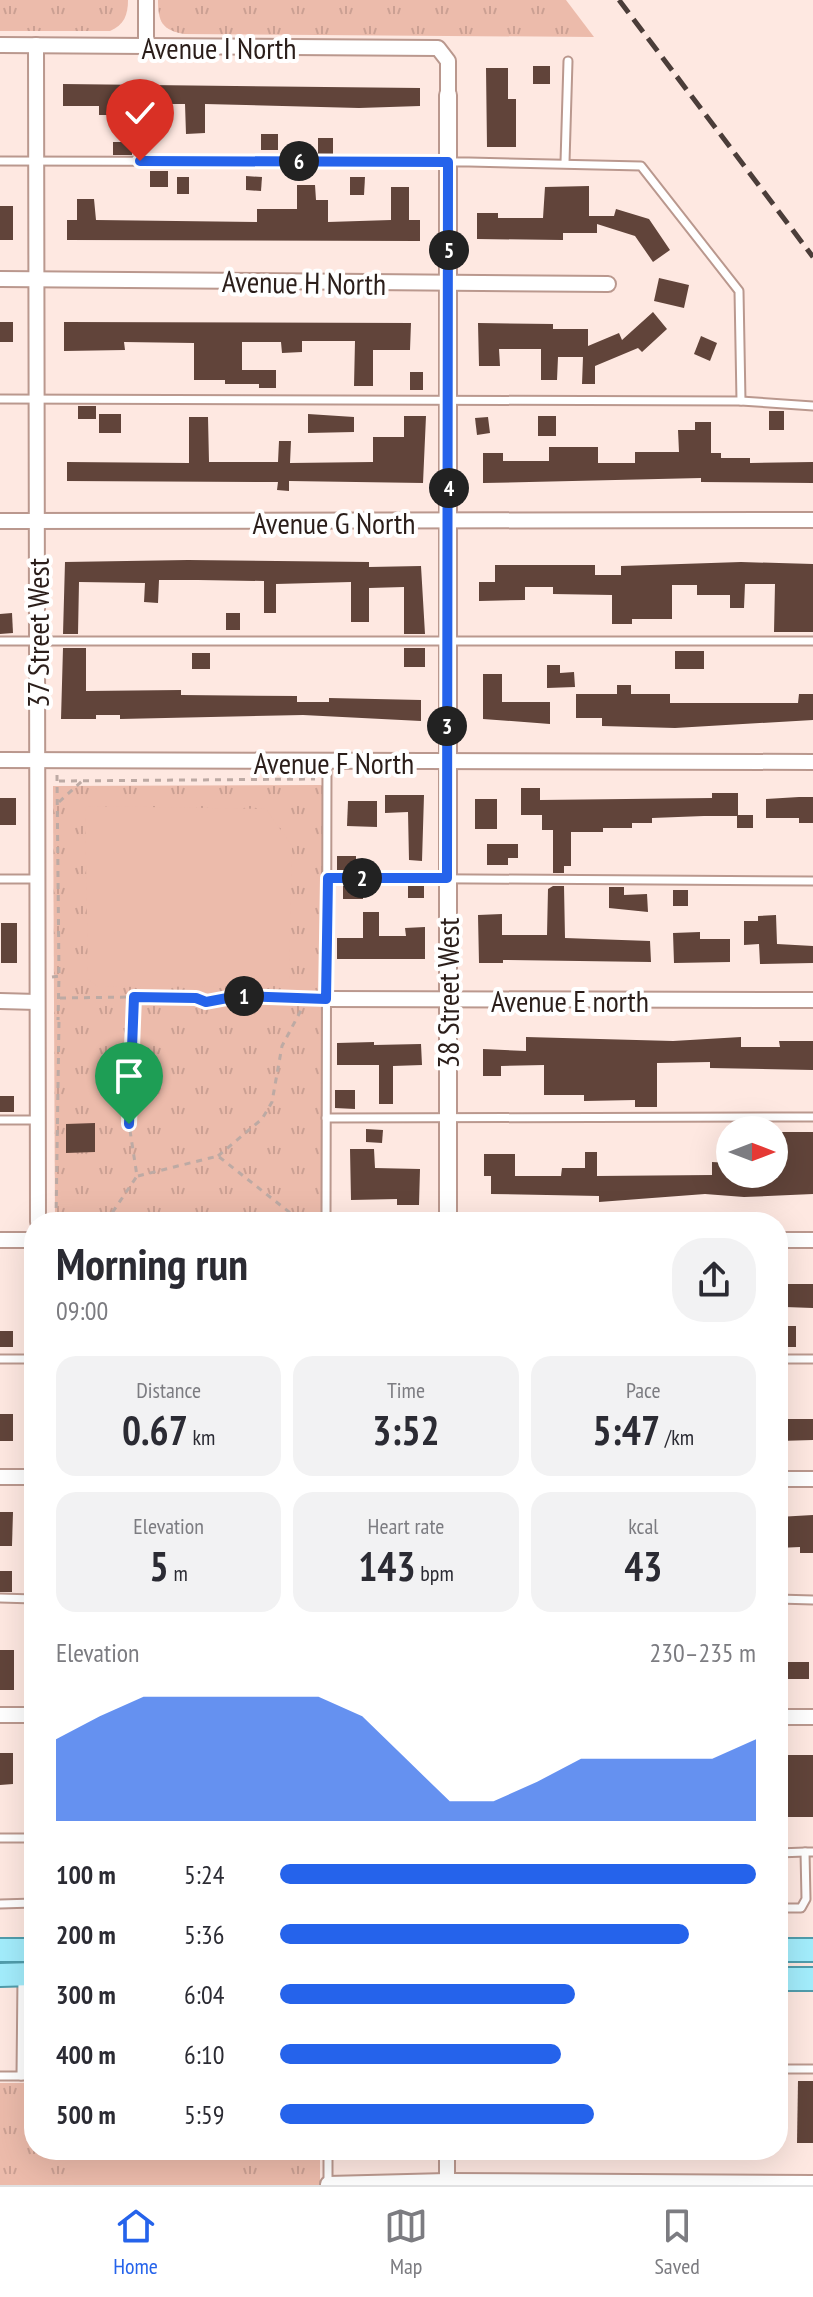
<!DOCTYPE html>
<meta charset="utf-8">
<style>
body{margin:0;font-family:"PT Sans Narrow",sans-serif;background:#f2f2f3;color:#2b2b33;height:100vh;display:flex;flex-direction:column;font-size:30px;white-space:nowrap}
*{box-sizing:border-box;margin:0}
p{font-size:26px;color:#7c7c81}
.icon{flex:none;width:44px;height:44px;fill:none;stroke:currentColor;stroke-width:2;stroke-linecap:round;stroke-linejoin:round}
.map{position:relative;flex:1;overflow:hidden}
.side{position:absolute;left:24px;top:1212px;width:764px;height:948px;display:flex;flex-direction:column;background:#fff;border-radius:32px;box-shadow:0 8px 32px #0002}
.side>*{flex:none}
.needle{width:52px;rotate:90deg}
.fabs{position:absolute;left:716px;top:1116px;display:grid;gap:16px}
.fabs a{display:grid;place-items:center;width:72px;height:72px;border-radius:50%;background:#fff;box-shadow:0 8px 32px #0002;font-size:40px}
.pin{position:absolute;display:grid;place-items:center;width:68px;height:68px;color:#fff;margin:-82px -34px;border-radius:50% 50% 50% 0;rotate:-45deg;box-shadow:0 0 8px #0007}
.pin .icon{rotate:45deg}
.km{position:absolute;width:40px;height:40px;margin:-20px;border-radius:50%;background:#222;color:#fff;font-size:22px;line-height:40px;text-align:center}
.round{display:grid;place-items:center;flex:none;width:84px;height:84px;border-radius:32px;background:#f2f2f3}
.headline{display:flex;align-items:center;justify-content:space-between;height:136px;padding:0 32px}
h1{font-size:44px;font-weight:600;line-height:60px}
.metrics{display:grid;grid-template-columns:repeat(3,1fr);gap:12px;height:136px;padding:8px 32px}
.metrics div{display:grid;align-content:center;border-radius:20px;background:#f2f2f3;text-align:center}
.metrics b{font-size:40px;font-weight:600}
.metrics small{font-size:22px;font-weight:400}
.metrics p{font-size:22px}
.chart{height:224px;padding:16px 32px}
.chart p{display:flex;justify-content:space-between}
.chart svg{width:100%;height:144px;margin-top:8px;fill:#2563eb;opacity:.7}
ul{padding:0 32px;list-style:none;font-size:26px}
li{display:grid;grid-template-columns:128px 96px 1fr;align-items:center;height:60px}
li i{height:20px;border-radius:10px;background:#2563eb}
.dock{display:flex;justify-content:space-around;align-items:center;height:112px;border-top:2px solid #e1e1e2;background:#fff;font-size:22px;color:#7c7c81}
.dock a{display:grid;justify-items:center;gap:4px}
.dock .selected{color:#2563eb}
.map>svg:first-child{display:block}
</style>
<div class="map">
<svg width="813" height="2185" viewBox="0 0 813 2185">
<defs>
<pattern id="park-tufts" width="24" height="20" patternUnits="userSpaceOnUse" patternTransform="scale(2)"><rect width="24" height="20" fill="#ecbbab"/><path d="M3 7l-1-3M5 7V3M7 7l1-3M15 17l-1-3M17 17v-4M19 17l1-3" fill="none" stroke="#cba093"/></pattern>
</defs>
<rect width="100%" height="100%" fill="#fee8e1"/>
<g fill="url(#park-tufts)">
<path d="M0,0H128C128,15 124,25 110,31H0Z"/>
<path d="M158,0H566L594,37L184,34C162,30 158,22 158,0Z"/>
<path d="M323,785V1222H55L53,786Z"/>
<path d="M0,2083H34V2150H320V2185H0Z"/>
</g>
<g fill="#ecbbab">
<path d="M85,806L266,809L292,846L289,986L98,987L88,979Z"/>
<path d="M92,2150H215V2185H69Z"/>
</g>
<g fill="#61443a">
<rect x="533" y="66" width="17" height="18"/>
<path d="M486,68H508V99H516V147H487Z"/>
<path d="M63,84L420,88V106L359,108L205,104V133L186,134L185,104H132L131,115H99V106H63Z"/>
<rect x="261" y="134" width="17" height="16"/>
<rect x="318" y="138" width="15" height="17"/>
<rect x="113" y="142" width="19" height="13"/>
<rect x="150" y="171" width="18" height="16"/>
<path d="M246,176L262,177L261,191L246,190Z"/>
<rect x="177" y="177" width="12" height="17"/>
<path d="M350,177H365L364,195H350Z"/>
<path d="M297,185H315L316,200H328V222L391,220V187H409V220H420V241L67,240V220H77V199H94L96,220L257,222V209H297Z"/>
<path d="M589,186V216H614L616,209L649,219L670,250L653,262L635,236L597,224V233H563V240L477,239V213H498V218H543L545,187Z"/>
<rect x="0" y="206" width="13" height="34"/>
<path d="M659,278L689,285L684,308L654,301Z"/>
<path d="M653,312L667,329L642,352L638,348L595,366V384H582L583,357H558L557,380H541V349H499L500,366H479L478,323L553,324V329H588V346L619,333L622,340Z"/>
<rect x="0" y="322" width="13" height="20"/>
<path d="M64,322L411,323L410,350H373V386H354L355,341H302V352L282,353L281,342H242V370H276V388H259V384H225V380H194V343L124,342L125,350L64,351Z"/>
<path d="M701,336L717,343L710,361L694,354Z"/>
<rect x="410" y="372" width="13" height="18"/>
<rect x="78" y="406" width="18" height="13"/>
<rect x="769" y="411" width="15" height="19"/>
<rect x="99" y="414" width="22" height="19"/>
<path d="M308,414L354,417V432L308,433Z"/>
<path d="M404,416H426L423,483L289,481V491L277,490L278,482L67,481V462L189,463V417H208L209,462H278L279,441H291L290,463L373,462V437H404Z"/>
<rect x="538" y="416" width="18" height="20"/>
<path d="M488,417L490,433L477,435L475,418Z"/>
<path d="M695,422H711V453H721V458H750V463L813,462V483L701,482V478L483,483V453H503V461H549V447H598V463H635V452H679L678,430H695Z"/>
<path d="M188,560L369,562V567L421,566L425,634H404V587L369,588V622H351V582L276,584V613H264V581L198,580H159L158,603L144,602L145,583L79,582L78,634H63L65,562Z"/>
<path d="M741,562L813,564V632H774L775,584H745L744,608H730V595H697V585H672V619H632V624H612V595L553,594V587H525V600L479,601V582H495V565H595V575H621V566Z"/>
<path d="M12,613L13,633L0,634V614Z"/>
<rect x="226" y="613" width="14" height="17"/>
<path d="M63,648H86V691L181,690V695L297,696V702H329V698L421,700V721L303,715L120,719V715H96V719H61Z"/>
<rect x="404" y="648" width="21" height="19"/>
<rect x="675" y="651" width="29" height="18"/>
<rect x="192" y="653" width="18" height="16"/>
<path d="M547,665H560V673L574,672L575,687L547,688Z"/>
<path d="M483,674H502V702H550V724L483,719Z"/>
<path d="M617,685H631V694H670V703H798L799,694H813V720L675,728L602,726V718H576V694H617Z"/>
<path d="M521,788H540V800L712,798V793H738V815H753V828H737V816H704L652,818V823H632V828H603V832H571V866H564V873H553V830H542V815H521Z"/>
<path d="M385,795H424L422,861L409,860L408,812L385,813Z"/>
<path d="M799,797H813V823H799V818H766V799Z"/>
<rect x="0" y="798" width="16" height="27"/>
<rect x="475" y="799" width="22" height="30"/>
<path d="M348,801H377V827L347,826Z"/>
<path d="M487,844H518V858H508V865H487Z"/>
<rect x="337" y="856" width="19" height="16"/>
<rect x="343" y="885" width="20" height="14"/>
<rect x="408" y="885" width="16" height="13"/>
<path d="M553,886H564L565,938L650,941L651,962L503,960V963H479L478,915L502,914V935H547L548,889Z"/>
<path d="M609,887H624V895L647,894L648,912L609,908Z"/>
<rect x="673" y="890" width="15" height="16"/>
<path d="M363,912H379V936H406L405,928L425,927V959H337V938H363Z"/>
<path d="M776,915L777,944L813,946V963L760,964L759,944L744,945V921H758V916Z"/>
<rect x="1" y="923" width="16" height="40"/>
<path d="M700,932V939H730V962L674,963L673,933Z"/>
<path d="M526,1037L673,1041L741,1037V1047H780L779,1041H813V1070L710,1068V1062L657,1063V1107H635V1100L584,1101V1095H544V1065L501,1066V1076H483V1049L526,1051Z"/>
<path d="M374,1042V1045L421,1044L422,1065L393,1066V1104H379V1065H337V1043Z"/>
<path d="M335,1090H355V1109L335,1108Z"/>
<rect x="0" y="1096" width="14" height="16"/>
<path d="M95,1123V1152L66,1153V1124Z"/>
<path d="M366,1129L383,1130L382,1143L366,1142Z"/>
<path d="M782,1132H813V1194L744,1197L705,1194L599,1202V1196L491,1194V1176H484V1154H515V1176H561L562,1168H585V1152H597V1176L712,1175V1162L730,1163V1174H742L741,1177H774V1145H782Z"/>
<path d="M350,1149H374L375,1168L420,1169L419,1205H397V1199L351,1200Z"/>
<path d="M785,1284H813V1308L785,1307Z"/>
<rect x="779" y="1326" width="17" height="21"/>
<rect x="0" y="1331" width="13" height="16"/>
<rect x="0" y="1414" width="13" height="27"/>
<path d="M779,1419H813V1440L779,1441Z"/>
<path d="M0,1512H13L12,1546H0Z"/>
<path d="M813,1515V1553H800V1547L778,1548V1517Z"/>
<rect x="0" y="1571" width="12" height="21"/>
<rect x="0" y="1650" width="14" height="40"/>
<rect x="787" y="1662" width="22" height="17"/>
<path d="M0,1753H13V1784L0,1785Z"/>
<rect x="778" y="1755" width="35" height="62"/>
<path d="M798,2081H813V2143H797Z"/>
</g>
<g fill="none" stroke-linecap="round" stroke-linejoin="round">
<defs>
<g id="service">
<path d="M0,161L469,162L641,166L739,291L741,401"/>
<path d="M565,162L568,61"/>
<path d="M0,399L741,401L813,406"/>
<path d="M0,641H813"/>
<path d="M328,878L813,881"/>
<path d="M0,879H36"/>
<path d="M326,1118L813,1117"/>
<path d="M0,1120H35"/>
<path d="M326,1222L327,762"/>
<path d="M0,1359H34"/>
<path d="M778,1359H813"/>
<path d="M0,1598L34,1599"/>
<path d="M778,1599L813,1600"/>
<path d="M0,1838H34"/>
<path d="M778,1853L805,1852"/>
<path d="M0,1904L34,1903"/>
<path d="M778,1908H801L806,1899L805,1852H813"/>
<path d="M778,2069H813"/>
<path d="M0,2076H34"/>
<path d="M21,2076L22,1978"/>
<path d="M328,2184V2150"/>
</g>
<g id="minor">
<path d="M0,45L438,48L448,61V95"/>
<path d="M36,45L38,1222"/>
<path d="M146,46V0"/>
<path d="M0,279L608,284"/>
<path d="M0,521L813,520"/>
<path d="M0,760L813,762"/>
<path d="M326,999L813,1000"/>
<path d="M0,1001L37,1002"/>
<path d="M0,1240H34"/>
<path d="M778,1240H813"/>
<path d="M0,1477H34"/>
<path d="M778,1479H813"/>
<path d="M0,1715H34"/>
<path d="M778,1717H813"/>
<path d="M447,2150V2185"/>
<path d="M328,2184L447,2181L813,2183"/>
</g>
<path id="tertiary" d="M448,1222V95"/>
<g id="primary">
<path d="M0,1950H34"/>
<path d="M778,1950H813"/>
<path d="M0,1975L34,1974"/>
<path d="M778,1979H813"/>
</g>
</defs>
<use href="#service" stroke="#ba988e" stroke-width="11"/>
<use href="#minor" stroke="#ba988e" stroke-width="18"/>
<use href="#tertiary" stroke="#ba988e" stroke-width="20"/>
<use href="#primary" stroke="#519dac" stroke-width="26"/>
<g stroke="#bdaaa4" stroke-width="3" stroke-dasharray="6 6" stroke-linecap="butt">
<path d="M57,775L59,976"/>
<path d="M59,781L315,779"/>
<path d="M59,802L82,781"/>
<path d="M52,977L59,976L58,1020"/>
<path d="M60,998L132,997"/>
<path d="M311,999L238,996L206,1002L196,998L134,997L129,1124L137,1176L108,1219L314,1220"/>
<path d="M218,1156L262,1119L272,1102L282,1046L307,999"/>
<path d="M138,1176L218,1156L298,1219"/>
<path d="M56,1220L59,1020"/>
<path d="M58,1220L107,1219"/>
</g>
<use href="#service" stroke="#fff" stroke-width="7"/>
<use href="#minor" stroke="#fff" stroke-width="14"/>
<use href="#tertiary" stroke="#fff" stroke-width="16"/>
<use href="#primary" stroke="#a3edfc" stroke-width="22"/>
<path stroke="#4b3d39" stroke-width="5" stroke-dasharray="16 8" stroke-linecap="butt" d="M619,0L813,257"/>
</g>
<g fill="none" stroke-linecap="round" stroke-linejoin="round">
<defs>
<path id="route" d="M129,1124L134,997L196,998L206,1002L238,996L326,999L328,878H447L448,162L140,161"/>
</defs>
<use href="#route" stroke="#fff" stroke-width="16"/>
<use href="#route" stroke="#2563eb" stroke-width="10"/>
</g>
<g text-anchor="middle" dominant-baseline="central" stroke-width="8" stroke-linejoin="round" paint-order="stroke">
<g font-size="30" fill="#2b1e1a" stroke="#fff">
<text x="219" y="47">Avenue I North</text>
<text transform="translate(304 282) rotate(1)">Avenue H North</text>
<text x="334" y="522">Avenue G North</text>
<text transform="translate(37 633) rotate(-90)">37 Street West</text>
<text x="334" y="762">Avenue F North</text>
<text transform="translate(447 993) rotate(-90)">38 Street West</text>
<text x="570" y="1000">Avenue E north</text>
</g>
</g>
</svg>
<div class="fabs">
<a><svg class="needle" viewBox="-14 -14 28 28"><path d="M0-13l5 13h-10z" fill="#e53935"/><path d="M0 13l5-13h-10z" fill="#7c7c81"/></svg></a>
</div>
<div class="pin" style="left:129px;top:1124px;background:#1e9e55"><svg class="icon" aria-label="arrive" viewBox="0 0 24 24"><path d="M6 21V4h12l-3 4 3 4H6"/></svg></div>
<div class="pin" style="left:140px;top:161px;background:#d93025"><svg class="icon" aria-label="check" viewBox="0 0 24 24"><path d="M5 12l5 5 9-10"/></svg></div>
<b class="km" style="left:244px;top:996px">1</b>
<b class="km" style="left:362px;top:878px">2</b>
<b class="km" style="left:447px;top:726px">3</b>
<b class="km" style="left:449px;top:488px">4</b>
<b class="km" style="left:449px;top:250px">5</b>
<b class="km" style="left:299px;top:161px">6</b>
<section class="side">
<div class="headline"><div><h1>Morning run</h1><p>09:00</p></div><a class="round"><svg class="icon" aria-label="share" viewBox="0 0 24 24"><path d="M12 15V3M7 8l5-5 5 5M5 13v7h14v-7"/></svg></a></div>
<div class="metrics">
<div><p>Distance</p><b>0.67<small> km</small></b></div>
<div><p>Time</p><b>3:52</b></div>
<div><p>Pace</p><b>5:47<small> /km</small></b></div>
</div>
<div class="metrics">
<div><p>Elevation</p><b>5<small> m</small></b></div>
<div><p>Heart rate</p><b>143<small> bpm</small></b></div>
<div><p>kcal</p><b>43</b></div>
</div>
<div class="chart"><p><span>Elevation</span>230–235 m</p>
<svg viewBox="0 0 160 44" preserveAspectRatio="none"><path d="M0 44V19L10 12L20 6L30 6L40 6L50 6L60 6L70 12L80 25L90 38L100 38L110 32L120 25L130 25L140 25L150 25L160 19V44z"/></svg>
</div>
<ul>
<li><b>100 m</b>5:24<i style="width:100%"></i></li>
<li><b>200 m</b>5:36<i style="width:86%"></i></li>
<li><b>300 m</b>6:04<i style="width:62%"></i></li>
<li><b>400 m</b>6:10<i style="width:59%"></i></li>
<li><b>500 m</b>5:59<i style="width:66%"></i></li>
</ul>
</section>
</div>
<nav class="dock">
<a class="selected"><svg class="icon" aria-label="home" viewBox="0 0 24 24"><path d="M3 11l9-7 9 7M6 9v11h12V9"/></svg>Home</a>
<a><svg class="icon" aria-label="map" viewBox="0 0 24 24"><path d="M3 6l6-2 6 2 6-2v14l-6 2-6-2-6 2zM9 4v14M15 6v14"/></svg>Map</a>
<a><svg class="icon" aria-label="saved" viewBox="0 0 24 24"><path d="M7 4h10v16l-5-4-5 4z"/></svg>Saved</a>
</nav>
